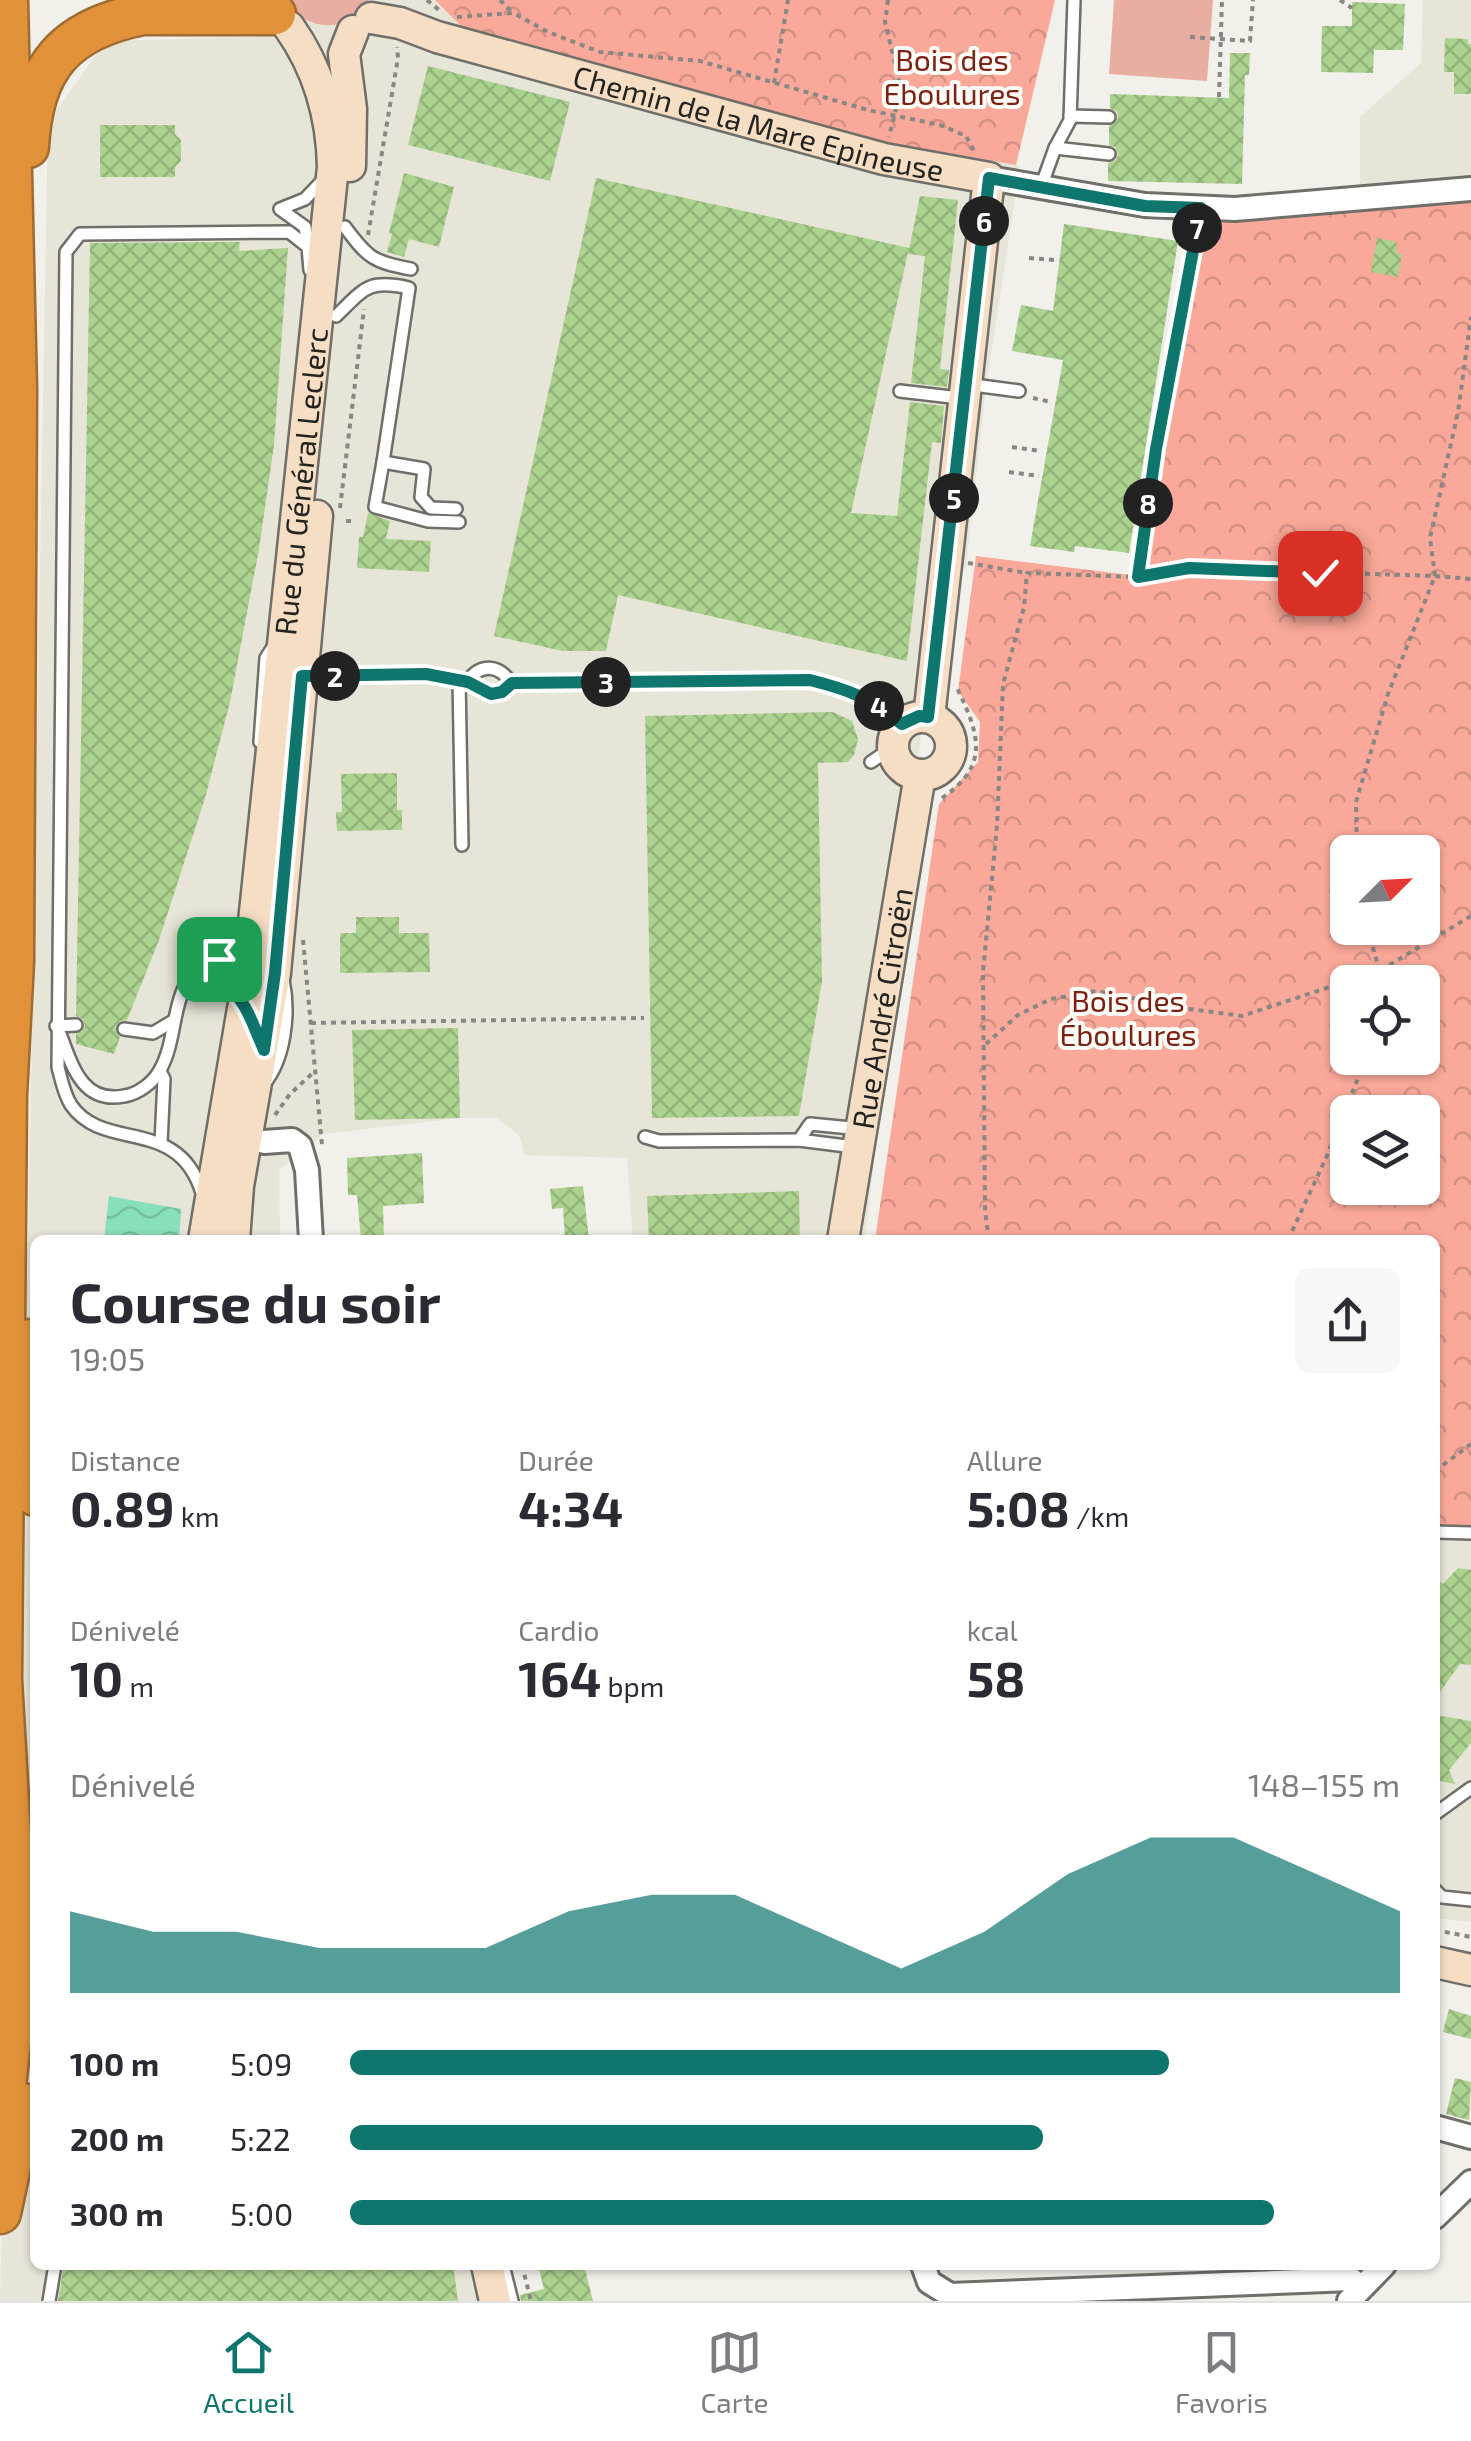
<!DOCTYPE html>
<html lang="fr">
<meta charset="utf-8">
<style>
body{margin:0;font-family:"Exo 2",sans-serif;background:#f7f7f7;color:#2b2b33;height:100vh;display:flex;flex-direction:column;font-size:38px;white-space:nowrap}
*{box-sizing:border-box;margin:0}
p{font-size:32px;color:#7c7c81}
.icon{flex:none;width:55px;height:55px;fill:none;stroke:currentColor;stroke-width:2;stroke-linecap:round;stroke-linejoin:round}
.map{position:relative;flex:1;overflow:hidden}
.side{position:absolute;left:30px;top:1235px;width:1410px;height:1035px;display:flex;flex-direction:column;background:#fff;border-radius:15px;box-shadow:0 2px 8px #0004}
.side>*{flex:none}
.needle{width:65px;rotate:66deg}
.buttons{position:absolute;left:1330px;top:835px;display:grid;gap:20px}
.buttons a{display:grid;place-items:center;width:110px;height:110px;border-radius:15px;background:#fff;box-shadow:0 2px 8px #0004;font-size:50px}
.pin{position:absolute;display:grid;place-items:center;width:85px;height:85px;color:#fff;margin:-42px;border-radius:20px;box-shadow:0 5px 15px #0006}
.km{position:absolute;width:50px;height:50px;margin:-25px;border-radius:50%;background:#222;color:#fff;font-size:28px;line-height:50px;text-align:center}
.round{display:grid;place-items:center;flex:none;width:105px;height:105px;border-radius:15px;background:#f7f7f7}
.summary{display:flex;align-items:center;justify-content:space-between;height:170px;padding:0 40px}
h1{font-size:55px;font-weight:700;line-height:75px}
.metrics{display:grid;grid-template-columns:repeat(3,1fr);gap:15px;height:170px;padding:10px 40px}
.metrics div{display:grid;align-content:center}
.metrics b{font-size:50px;font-weight:700}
.metrics small{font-size:28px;font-weight:400}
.metrics p{font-size:28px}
.chart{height:280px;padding:20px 40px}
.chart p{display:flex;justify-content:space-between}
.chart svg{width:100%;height:180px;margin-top:10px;fill:#0f766e;opacity:.7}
ul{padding:0 40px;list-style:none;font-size:32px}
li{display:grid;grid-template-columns:160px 120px 1fr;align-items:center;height:75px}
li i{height:25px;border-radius:12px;background:#0f766e}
.dock{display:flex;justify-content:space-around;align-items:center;height:140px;border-top:2px solid #e1e1e2;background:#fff;font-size:28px;color:#7c7c81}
.dock a{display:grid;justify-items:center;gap:5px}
.dock .on{color:#0f766e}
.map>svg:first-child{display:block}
</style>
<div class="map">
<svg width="1471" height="2301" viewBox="0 0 1471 2301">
<defs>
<pattern id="forest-crowns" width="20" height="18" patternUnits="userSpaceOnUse" patternTransform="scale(2.5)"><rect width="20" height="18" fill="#f9a899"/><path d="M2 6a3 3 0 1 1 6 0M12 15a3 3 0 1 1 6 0" fill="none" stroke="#d59084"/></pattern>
<pattern id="water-waves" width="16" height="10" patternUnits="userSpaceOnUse" patternTransform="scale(2.5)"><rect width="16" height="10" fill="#88dfbb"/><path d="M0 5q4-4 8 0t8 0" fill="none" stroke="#75bfa0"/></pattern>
<pattern id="building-cross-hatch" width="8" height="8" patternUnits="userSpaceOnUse" patternTransform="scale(2.5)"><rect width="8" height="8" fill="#acd28f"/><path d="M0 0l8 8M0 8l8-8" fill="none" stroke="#94b47b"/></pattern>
</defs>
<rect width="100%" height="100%" fill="#f1f0ea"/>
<g fill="#e7e5d7">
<path d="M258,0H435L466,31L1020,166L986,387L966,566L932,636L865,1240H633L627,1158L524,1155L520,1136L497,1118H460L323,1134L279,1170L280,1240H35V2265H491L498,2301H0L28,1246L48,122L106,41L255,37Z"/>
<path d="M1423,0H1471V177L1360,188V117L1421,63Z"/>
<path d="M1471,1530V1922L1435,1918V1531Z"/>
</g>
<g fill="#e8aea2">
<path d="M279,0H369C341,38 309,29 279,0Z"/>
<path d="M1114,0H1213L1207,81L1109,74Z"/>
</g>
<g fill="url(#forest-crowns)" fill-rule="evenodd">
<path d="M435,0H1055L1016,165L831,133L466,31Z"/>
<path d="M1471,196V1530L1435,1531V1240H875L939,804L978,762L980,722L958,691L976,556L1138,576L1181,302L1199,221ZM1348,852H1422V928H1348ZM1348,982H1422V1058H1348ZM1348,1112H1422V1188H1348Z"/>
</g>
<path fill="url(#water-waves)" d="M109,1196L181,1209L179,1240H104Z"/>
<g fill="url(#building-cross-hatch)">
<path d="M1352,2L1405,4L1403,50H1374L1373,73L1321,72L1322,26H1352Z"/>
<path d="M1445,38L1468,39V44H1471V94H1454V72H1444Z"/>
<path d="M1230,53H1250L1249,75H1245L1242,184L1108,181V163L1116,160L1118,154L1115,147L1109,145V126L1118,118L1117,112L1110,108V94L1229,98Z"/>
<path d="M428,66L570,102L550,181L408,145Z"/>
<path d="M100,125H175V134L181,140V161L175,167V177H100Z"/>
<path d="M404,173L454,187L439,247L409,239L404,257L387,252L392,234L389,233Z"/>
<path d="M596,178L909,248L851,513L897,516L910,402L944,406L941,443L932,442L907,661L618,595L606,651H563L494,636Z"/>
<path d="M920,196L958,200L940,369L949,370L947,387L911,383L925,256L908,254Z"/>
<path d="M1064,224L1178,241L1129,553L1075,546L1074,552L1030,546L1063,360L1012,351L1021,305L1053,311Z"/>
<path d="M1377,238L1397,242L1396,253L1402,254L1398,277L1371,272Z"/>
<path d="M240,242L239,251L288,248L274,445L259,549L230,702L205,798L159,940L127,1020L120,1021L115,1027L120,1037L114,1054L76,1044V1034L85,1026L83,1019L76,1016L90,243Z"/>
<path d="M368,513L390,521L386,539L431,541L429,572L357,568L359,537H363Z"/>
<path d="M833,712L852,721L858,739L854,755L848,762L818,763L822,981L799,1116L652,1118L645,716Z"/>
<path d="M397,773V810H402V830L337,831L336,812H342L341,774Z"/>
<path d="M356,917H399V933H429L430,972L340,973V933H356Z"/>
<path d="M458,1028L460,1118L355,1120L352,1030Z"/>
<path d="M422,1153L424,1203L383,1206L384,1240H361L357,1195H348L347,1158Z"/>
<path d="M583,1186L589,1240H565L563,1208L552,1209L550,1189Z"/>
<path d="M799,1191L800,1240H649L647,1196Z"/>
<path d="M1458,1568L1471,1570V1665L1460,1664L1435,1699V1578L1443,1584Z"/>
<path d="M1435,1715L1471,1721V1743L1449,1770L1455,1784L1440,1781L1435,1787Z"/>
<path d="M1449,2009L1471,2016V2039L1443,2032Z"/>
<path d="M1455,2078L1471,2082L1469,2120L1446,2114Z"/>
<path d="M64,2265H453L458,2301H58Z"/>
<path d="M538,2265H584L593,2301H521L520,2295L544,2289Z"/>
</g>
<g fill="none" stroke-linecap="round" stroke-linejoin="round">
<defs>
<g id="service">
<path d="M1074,0L1070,120L1055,148L1109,154"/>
<path d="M1070,116L1109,117"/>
<path d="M1041,187L1055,148"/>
<path d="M345,227C368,258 373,262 411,269"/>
<path d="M308,247L305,227L280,209L305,199L324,179"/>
<path d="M336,316C365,288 368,279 409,288L383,462L424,469L421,497L431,508L456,509"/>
<path d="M966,384L1019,391"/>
<path d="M900,391L960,398"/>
<path d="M383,462L375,507L428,521L459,522"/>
<path d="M307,676L426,674L467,682L491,694L502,692L511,683L809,680C850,690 870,698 902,724"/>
<path d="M459,679L462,845"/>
<path d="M467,682C480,663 499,664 511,683"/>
<path d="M260,742L266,658L275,644"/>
<path d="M871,762L893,747"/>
<path d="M190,976L217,979L239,997"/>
<path d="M56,1026L76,1025"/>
<path d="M124,1029L153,1033L173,1021"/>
<path d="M60,1034C72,1065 82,1104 124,1096C138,1094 153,1083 160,1070C175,1044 172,1009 187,982C201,956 229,963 243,933"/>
<path d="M160,1071L164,1079L161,1143"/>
<path d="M263,1085C285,1060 290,1013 283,980"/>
<path d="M645,1137L659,1141L799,1140L854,1147"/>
<path d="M799,1140L810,1124L861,1129"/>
<path d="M202,1193C178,1115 104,1153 71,1105C64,1094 61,1079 58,1067L66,252L80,234L289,232L308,247L310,270"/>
<path d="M1435,1532L1471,1533"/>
<path d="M1435,1814L1471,1788"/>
<path d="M1435,1890L1442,1897L1471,1900"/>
<path d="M503,2265L512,2301"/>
<path d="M49,2301L55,2265"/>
</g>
<g id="minor">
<path d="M989,178L1145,205L1235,209L1471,189"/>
<path d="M264,1142L292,1140L300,1146L307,1170L311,1240"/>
<path d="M1435,2127L1471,2137"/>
<path d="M1435,2217L1471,2182"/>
<path d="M923,2265L929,2282L950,2295L1351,2279L1361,2287"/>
<path d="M1349,2301L1384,2265"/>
</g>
<g id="secondary">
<path id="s1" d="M371,18L400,23L437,37L884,159L989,178L929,717"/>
<path d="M350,166L351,109L344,54L353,31"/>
<circle cx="922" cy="746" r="29"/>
<path id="s2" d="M204,1240L248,979L333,167C332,117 318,68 289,27"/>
<path d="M234,1240L238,1186L275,973L317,516"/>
<path id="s3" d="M843,1240L920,775"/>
<path d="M1435,1962L1471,1970"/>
<path d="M487,2265L495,2301"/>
</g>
<g id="motorway">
<path d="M28,147C32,67 65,29 143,14H275"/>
<path d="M30,1340L35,1495"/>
<path d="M0,2129L15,1999L16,1939L1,1680L6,1095L13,961L16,390L7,0"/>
<path d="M0,2213L23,2104"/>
</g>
</defs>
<use href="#service" stroke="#6f6e69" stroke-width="16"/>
<use href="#minor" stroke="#6f6e69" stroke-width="28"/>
<use href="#secondary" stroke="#6f6e69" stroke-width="35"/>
<use href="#motorway" stroke="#9e6b30" stroke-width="45"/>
<g stroke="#888783" stroke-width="4" stroke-dasharray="5 5" stroke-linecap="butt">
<path d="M427,0L439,10"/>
<path d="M500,0L511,11"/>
<path d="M888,0L885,22L901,89L889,137"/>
<path d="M1340,0L1352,8"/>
<path d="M457,17L513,13L548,32L600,52L700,61L868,110L940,125L966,136L974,151"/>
<path d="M1190,37L1250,41L1253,0"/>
<path d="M774,83L788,0"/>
<path d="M1219,97L1222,0"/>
<path d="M368,235L398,58L397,47"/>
<path d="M1029,258L1055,260"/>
<path d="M1033,398L1051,402"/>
<path d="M1012,447L1041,451"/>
<path d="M1009,472L1039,476"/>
<path d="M340,508L364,309"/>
<path d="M346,521H351"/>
<path d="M968,563L1027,573"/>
<path d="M1138,577L1156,449L1197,227"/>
<path d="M942,798C991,765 979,733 956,686"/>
<path d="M1357,852L1356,802L1388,694L1435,576L1471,579"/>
<path d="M1367,928L1383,982"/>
<path d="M303,940L322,1145"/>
<path d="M311,1023L644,1018"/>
<path d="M986,1044L1018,1015L1051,999L1096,991L1182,1008L1242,1016L1381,970L1471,916"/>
<path d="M275,1115L290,1094L315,1071"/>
<path d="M989,1240L985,1211L983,972L997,826L1003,684L1024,607L1027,573L1138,577L1189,568L1435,576L1430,538L1458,412L1471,317"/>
<path d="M1288,1240L1326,1158L1366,1058"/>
<path d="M1435,1471L1471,1444"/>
<path d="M1435,1930L1471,1937"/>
<path d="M522,2265L531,2301"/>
</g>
<use href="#service" stroke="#fff" stroke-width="11"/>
<use href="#minor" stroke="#fff" stroke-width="22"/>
<use href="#secondary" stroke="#f6dec4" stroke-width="30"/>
<use href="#motorway" stroke="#e19239" stroke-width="40"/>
</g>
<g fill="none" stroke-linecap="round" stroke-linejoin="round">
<defs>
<path id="route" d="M219,959L197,969L190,976C241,979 246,1009 264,1050L275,973L302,676L426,674L468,682L491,694L502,692L512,683L810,680C850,690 870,698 902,724L919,716L928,717L989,178L1145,206L1201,208L1156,449L1138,577L1189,568L1320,573"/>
</defs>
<use href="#route" stroke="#fff" stroke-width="20"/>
<use href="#route" stroke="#0f766e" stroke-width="12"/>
</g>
<g text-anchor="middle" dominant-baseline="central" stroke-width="8" stroke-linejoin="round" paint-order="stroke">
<g font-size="30" fill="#7d2114" stroke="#fefdf7">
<text x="952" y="59">Bois des<tspan x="952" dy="34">Eboulures</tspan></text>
<text x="1128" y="1000">Bois des<tspan x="1128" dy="34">Éboulures</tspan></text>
</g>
<g font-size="30" fill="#232320" stroke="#fefdf7">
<text stroke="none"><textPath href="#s1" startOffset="402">Chemin de la Mare Epineuse</textPath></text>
<text stroke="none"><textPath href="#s2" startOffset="765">Rue du Général Leclerc</textPath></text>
<text stroke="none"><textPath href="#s3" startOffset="235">Rue André Citroën</textPath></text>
</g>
</g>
</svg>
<div class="buttons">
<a><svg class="needle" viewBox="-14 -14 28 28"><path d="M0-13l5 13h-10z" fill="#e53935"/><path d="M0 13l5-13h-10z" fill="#7c7c81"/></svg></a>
<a><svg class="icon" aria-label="locate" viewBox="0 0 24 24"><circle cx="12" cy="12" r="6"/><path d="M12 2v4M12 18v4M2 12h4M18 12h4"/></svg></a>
<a><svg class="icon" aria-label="layers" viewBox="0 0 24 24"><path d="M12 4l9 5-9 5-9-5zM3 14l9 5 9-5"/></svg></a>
</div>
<div class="pin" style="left:219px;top:959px;background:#1e9e55"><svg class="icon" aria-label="arrive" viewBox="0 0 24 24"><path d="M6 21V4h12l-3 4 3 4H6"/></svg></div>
<div class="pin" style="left:1320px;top:573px;background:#d93025"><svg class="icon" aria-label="check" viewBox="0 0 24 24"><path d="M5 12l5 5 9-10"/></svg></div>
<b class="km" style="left:335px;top:676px">2</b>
<b class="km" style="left:606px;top:682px">3</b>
<b class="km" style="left:879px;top:706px">4</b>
<b class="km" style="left:954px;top:498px">5</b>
<b class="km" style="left:984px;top:221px">6</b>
<b class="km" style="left:1197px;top:228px">7</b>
<b class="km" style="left:1148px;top:503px">8</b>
<section class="side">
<div class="summary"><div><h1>Course du soir</h1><p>19:05</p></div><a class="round"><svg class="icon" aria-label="share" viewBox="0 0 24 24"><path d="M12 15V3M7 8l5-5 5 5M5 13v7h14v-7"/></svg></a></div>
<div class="metrics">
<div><p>Distance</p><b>0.89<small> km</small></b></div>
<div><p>Durée</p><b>4:34</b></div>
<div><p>Allure</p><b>5:08<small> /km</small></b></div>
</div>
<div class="metrics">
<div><p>Dénivelé</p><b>10<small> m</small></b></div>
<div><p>Cardio</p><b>164<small> bpm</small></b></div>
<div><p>kcal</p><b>58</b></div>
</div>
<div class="chart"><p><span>Dénivelé</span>148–155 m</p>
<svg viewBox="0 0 160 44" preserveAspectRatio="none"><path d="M0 44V24L10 29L20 29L30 33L40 33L50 33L60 24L70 20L80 20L90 29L100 38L110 29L120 15L130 6L140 6L150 15L160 24V44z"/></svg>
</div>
<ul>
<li><b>100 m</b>5:09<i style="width:78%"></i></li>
<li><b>200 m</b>5:22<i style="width:66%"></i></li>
<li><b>300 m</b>5:00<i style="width:88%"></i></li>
</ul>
</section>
</div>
<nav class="dock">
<a class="on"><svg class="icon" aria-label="home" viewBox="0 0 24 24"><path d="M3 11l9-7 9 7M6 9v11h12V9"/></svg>Accueil</a>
<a><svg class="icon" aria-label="map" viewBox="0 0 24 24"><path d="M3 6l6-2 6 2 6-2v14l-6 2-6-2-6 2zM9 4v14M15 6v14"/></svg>Carte</a>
<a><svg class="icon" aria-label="saved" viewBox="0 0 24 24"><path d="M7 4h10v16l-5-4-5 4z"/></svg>Favoris</a>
</nav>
